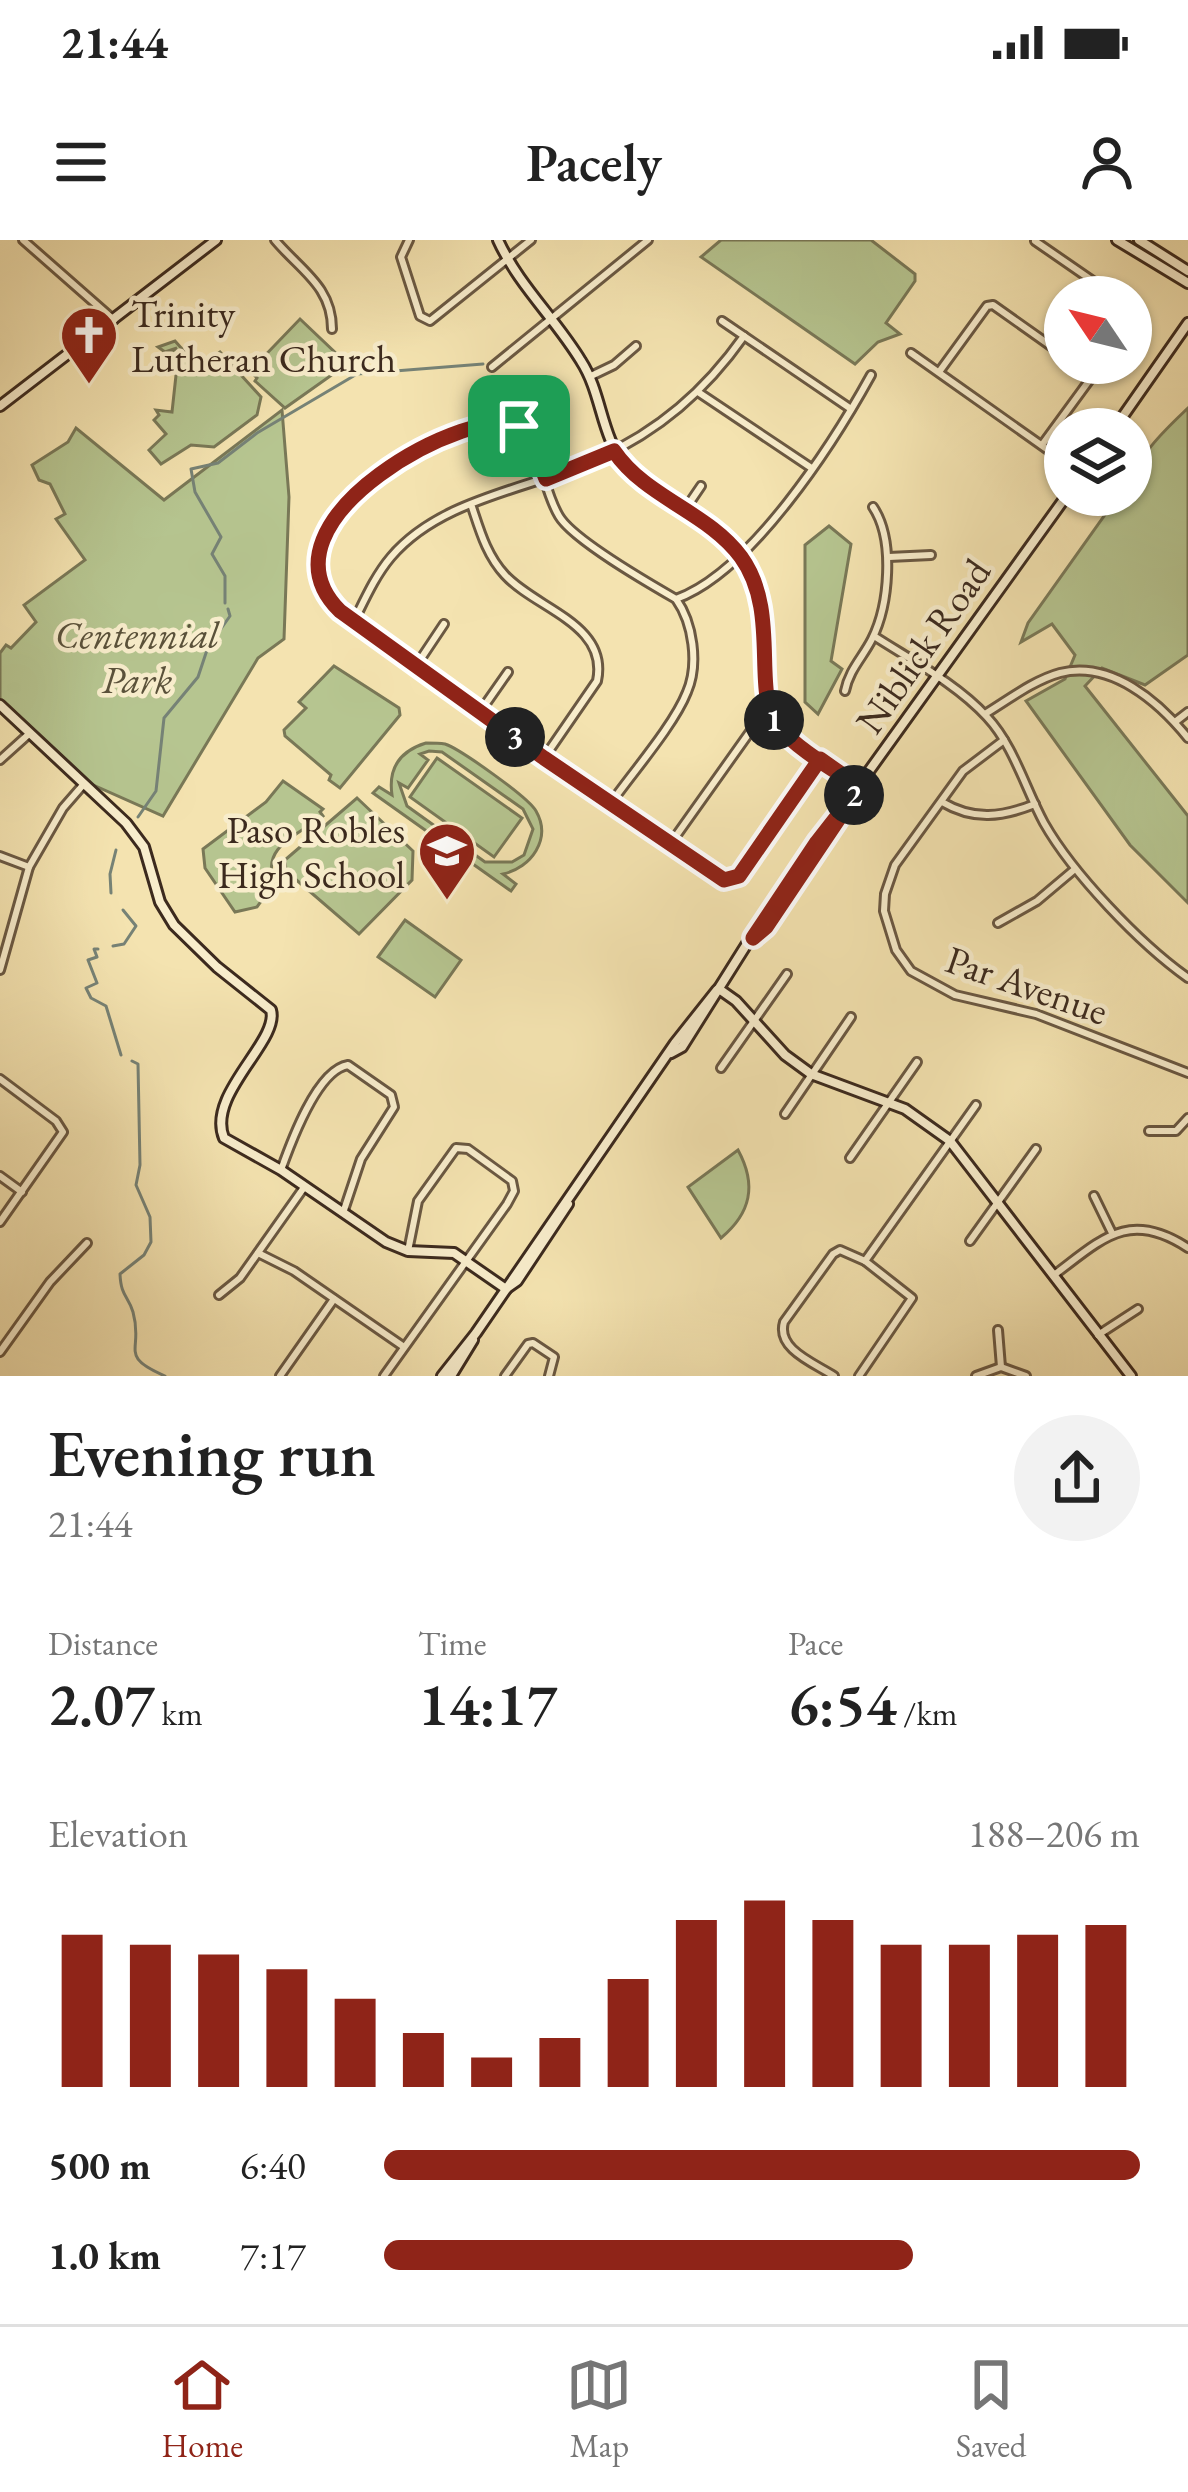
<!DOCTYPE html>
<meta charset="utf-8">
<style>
body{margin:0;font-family:"EB Garamond",serif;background:#f2f2f2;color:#222;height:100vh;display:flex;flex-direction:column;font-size:45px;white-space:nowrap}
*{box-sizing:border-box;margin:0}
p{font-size:39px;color:#767676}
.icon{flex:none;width:66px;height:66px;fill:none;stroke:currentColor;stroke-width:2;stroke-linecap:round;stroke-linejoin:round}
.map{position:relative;height:1136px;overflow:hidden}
.sheet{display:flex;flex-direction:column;background:#fff;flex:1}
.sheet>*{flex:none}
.needle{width:78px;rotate:305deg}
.buttons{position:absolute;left:1044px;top:36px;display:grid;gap:24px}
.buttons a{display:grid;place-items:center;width:108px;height:108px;border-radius:50%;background:#fff;box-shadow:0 3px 9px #0004;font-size:60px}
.pin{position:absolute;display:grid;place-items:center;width:102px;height:102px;color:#fff;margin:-51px;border-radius:24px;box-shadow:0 6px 18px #0006}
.km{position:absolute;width:60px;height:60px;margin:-30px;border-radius:50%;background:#222;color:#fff;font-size:33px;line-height:60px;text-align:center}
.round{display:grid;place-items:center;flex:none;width:126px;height:126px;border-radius:63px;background:#f2f2f2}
.overview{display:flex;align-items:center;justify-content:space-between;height:204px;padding:0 48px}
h1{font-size:66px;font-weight:600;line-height:90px}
.metrics{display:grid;grid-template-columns:repeat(3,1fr);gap:18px;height:204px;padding:12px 48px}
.metrics div{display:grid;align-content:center}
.metrics b{font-size:60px;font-weight:600}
.metrics small{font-size:33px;font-weight:400}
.metrics p{font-size:33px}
.chart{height:336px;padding:24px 48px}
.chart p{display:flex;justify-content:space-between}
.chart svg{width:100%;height:216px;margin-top:12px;stroke:#8f2418;stroke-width:6}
ul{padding:0 48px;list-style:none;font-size:39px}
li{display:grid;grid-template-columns:192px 144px 1fr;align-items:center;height:90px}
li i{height:30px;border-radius:15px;background:#8f2418}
.status{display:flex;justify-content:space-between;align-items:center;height:84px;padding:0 60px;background:#fff;direction:ltr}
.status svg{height:33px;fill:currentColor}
header{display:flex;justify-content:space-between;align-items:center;height:156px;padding:0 48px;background:#fff;font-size:54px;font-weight:600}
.menu{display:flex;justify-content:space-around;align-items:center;height:168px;border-top:3px solid #e0e0e0;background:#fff;font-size:33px;color:#767676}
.menu a{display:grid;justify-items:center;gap:6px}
.menu .active{color:#8f2418}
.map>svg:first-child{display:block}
</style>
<div class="status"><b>21:44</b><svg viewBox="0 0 49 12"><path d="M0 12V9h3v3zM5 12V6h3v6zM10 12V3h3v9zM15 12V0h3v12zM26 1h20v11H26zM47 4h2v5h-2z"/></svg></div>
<header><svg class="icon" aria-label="menu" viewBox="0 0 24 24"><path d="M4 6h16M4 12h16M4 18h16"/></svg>Pacely<svg class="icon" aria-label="person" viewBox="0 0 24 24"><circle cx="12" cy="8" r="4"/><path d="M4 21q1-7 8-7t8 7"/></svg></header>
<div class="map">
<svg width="1188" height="1136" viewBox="0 0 1188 1136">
<rect width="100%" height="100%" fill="#f4e3b0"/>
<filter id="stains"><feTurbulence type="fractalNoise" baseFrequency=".00167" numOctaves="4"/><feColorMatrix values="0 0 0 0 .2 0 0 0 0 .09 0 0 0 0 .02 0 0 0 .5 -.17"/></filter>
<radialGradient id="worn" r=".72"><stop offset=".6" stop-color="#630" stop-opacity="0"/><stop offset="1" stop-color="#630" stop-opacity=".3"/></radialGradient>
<g fill="#b6c590" stroke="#797857" stroke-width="3" fill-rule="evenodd">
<path d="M721,0H871L915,34V41L886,83L900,94L878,102L855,124L701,17Z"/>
<path d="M300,79L343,120V127L285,168L255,141L257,138L250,131Z"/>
<path d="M175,101L199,128L220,112L261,157L257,175L214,207L191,205L161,224L149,210L166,194L154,180L159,175L156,170L172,172L178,117L166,115L177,108L165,112L158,107Z"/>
<path d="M1188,168V415L1145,445L1102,428L1085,446L1188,576V663L1130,605L1026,461L1065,439L1075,415L1052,384L1021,402L1028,383L1119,255H1131C1131,220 1164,191 1188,168Z"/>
<path d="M282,170L289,257L284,399L258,418L163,576L73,536L0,465V413L6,405L11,408L36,382L24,365L85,320L56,279L65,274L50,244L39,240L32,225L68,202L76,188L164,260Z"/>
<path d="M829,286L851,304L831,421L842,429L818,474L805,462V305Z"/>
<path d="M334,426L399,468L400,475L340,548L329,540L331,535L285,496L284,490L306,468L299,462Z"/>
<path d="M426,503C432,503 439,503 445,504C460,509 528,557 536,571C552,599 531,628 503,634L516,644L511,651L373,553L379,547L392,555C388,528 400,511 426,503ZM429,511L442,512L523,569L533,589L524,615L512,622H485L407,566L399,543L408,548L428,520L420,514Z"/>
<path d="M437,518L522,578L494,617L410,557Z"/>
<path d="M283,541L323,569L320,572L323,576C300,594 259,607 275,642L257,667L235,672L205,628L203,609L266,562Z"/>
<path d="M357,558L413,611L412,640L359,694L286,631L285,620Z"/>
<path d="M405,680L461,720L435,757L378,717Z"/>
<path d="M738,910C757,945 751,973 721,998L688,947Z"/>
</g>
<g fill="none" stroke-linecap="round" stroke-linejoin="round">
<g stroke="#768276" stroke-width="3">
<path d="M225,363V336L212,314L221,297L195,252L191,229L218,223L257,193L357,134L483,124"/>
<path d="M138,577L156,551L164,478L198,437L208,407L230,376L228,369"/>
<path d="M111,653L110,634L116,610"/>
<path d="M113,706L124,704L136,686L123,670"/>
<path d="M98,709H94L97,717L88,720L97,743L86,748L91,758L106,766L121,815"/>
<path d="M132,821L138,824L140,925L136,945L150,977L151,1002L144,1015L120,1034C121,1057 128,1055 133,1072C144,1111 117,1115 165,1136"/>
</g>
<defs>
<g id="street">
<path d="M23,0L114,80"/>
<path d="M275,0C300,30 332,46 332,89"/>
<path d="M409,0L401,17L420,76L430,81L531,0"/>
<path d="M1035,1L1116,57"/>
<path d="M1131,71V79"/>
<path d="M722,81L851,169"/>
<path d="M911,113L1065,222"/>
<path d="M1075,123L1093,136"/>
<path d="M492,127L648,0"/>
<path d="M939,132L987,66L993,65L1065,116"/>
<path d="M589,137L614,125L636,106"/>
<path d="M698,152L810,227"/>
<path d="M1042,205L1102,123"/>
<path d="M472,267C480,291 487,316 505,335C536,369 609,384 597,441L544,518"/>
<path d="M684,271L701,246"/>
<path d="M889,317L931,315"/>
<path d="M676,359C751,332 833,204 871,135"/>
<path d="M354,381C365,359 375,336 391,317C441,258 531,249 597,219C659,191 705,151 744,96"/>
<path d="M874,396C911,420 957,444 987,477C1014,506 1025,548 1044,583C1073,634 1140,704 1188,738"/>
<path d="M416,426L444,384"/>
<path d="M845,451C849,430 863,417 872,399C889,365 895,300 873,267"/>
<path d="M480,472L508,432"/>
<path d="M985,474C1008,460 1034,440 1060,433C1111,420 1159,462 1188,498"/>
<path d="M1175,482L1188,472"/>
<path d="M1004,500L963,531L895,625L885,654L884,671L896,710L911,731L955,755L1036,774L1188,833"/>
<path d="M0,520L30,493"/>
<path d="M942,562C974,581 1002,577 1035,564"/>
<path d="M611,563C633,532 674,485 687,452C699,424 693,383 676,359C650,344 573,300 559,276C541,246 543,207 514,182C496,178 477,188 460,195C395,218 280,280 334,365L544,518L718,638L729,641L739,636L820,519"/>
<path d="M671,603L752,489L771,473"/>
<path d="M0,616L29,627"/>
<path d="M998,683L1037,661L1075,629"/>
<path d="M0,730L29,627L63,568L83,545"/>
<path d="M721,828L787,734"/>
<path d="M0,839L56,881L63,892L0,982"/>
<path d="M785,874L851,777"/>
<path d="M1149,891H1176L1188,878"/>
<path d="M850,918L917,822"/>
<path d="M281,930C291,902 317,830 348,825L391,855L394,867L361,919L343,973"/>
<path d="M0,936L22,952"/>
<path d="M1094,956L1112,993"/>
<path d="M970,1001L1036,909"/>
<path d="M258,1013L294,1031L404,1107"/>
<path d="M865,1021L976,865"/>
<path d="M1054,1035C1102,999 1129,969 1188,1008"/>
<path d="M219,1055L240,1038L305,946"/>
<path d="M998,1090L1001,1127"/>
<path d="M1098,1095L1138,1069"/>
<path d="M0,1112L50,1042L87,1003"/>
<path d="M280,1136L334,1059"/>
<path d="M384,1136L507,964L514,951L512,941L468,909L456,908L418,961L408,1011"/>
<path d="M505,1136L528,1104L533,1103L554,1117L549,1136"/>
<path d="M834,1136C814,1123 776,1109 784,1082L833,1014L840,1010L865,1021L912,1058L859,1136"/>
<path d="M976,1136L1001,1127L1026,1136"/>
</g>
<g id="secondary">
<path d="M498,0C519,46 555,78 581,121C603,155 600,197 628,229C664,271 725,284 752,336C776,382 754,446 774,479C790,508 833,529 860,547"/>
<path d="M1117,0L1188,43"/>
<path d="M1139,0L1188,31"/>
<path d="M0,166L216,0"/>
<path d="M1114,189L1188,83"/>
<path d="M0,465L126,583L144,607L160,662L174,685L217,727L271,770C280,801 206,854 224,898L281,930L386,1002L408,1011L454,1013L506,1049"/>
<path d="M759,693L823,607L828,592"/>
<path d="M719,749L736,761L785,815L811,834L905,869L950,901L1131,1136"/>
<path d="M671,813L682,807L760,683L1067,255"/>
<path d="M507,1048L517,1041L568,964"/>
<path d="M442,1136L476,1093L675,803L717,750"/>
<path d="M451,1136L473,1100"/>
</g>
</defs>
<use href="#street" stroke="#6a5842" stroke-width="12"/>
<use href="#secondary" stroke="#3c2a1e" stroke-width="14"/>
<use href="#street" stroke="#f8edcc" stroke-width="6"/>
<use href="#secondary" stroke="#f8edcc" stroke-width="8"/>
</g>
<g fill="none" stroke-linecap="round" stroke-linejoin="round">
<defs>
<path id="route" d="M519,186L535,211L546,239L614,211C646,258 708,272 741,317C781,372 751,452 778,486C799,511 833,529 860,547L817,602L753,698L766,687L860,547L820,519L739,636L724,640L544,518L340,371C247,279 479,161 519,186"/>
</defs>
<use href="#route" stroke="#fff" stroke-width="24"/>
<use href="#route" stroke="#8f2418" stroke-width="15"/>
</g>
<defs>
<symbol id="church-pin" viewBox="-11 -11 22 30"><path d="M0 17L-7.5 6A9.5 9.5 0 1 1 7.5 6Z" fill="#8f2418" stroke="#f8edcc"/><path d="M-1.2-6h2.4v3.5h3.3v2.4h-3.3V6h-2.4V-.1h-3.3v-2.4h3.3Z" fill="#fff"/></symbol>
<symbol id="school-pin" viewBox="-11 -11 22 30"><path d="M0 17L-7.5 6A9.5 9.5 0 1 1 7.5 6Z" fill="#8f2418" stroke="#f8edcc"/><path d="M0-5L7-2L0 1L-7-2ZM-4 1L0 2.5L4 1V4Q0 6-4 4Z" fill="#fff"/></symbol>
</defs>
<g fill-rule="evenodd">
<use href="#church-pin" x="56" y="62" width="66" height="90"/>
<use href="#school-pin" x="414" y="578" width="66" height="90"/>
</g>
<g text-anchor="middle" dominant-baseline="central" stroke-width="9" stroke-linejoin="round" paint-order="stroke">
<g font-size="39" fill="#3c2a1e" stroke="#f8edcc" text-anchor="start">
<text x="131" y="73">Trinity<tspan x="131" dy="45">Lutheran Church</tspan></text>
<text x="405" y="589" text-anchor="end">Paso Robles<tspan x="405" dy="45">High School</tspan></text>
</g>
<g font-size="39" font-style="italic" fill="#5a513a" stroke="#f8edcc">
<text x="137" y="394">Centennial<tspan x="137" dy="45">Park</tspan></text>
</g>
<g font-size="39" fill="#3c2a1e" stroke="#f8edcc">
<text transform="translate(923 406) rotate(-55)">Niblick Road</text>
<text transform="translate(1027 745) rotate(19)">Par Avenue</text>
</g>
</g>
<rect width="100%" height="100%" filter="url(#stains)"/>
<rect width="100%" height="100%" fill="url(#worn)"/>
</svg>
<div class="buttons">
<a><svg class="needle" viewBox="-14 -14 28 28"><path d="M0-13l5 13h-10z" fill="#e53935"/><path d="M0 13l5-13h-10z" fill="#767676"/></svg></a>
<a><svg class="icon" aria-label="layers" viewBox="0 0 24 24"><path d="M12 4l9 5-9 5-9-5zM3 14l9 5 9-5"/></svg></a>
</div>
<div class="pin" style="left:519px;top:186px;background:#1e9e55"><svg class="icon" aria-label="arrive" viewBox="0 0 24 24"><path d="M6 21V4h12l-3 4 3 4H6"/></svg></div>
<b class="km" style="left:774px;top:480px">1</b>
<b class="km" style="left:854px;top:555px">2</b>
<b class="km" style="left:515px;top:497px">3</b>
</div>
<section class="sheet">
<div class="overview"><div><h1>Evening run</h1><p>21:44</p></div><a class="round"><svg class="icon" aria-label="share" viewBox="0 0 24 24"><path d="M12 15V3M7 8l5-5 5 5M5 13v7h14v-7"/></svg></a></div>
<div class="metrics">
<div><p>Distance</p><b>2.07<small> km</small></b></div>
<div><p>Time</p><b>14:17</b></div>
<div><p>Pace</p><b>6:54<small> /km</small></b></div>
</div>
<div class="chart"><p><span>Elevation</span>188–206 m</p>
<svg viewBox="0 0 160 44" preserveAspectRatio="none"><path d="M5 44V13M15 44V15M25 44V17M35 44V20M45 44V26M55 44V33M65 44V38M75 44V34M85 44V22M95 44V10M105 44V6M115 44V10M125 44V15M135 44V15M145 44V13M155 44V11"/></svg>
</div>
<ul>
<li><b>500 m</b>6:40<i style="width:100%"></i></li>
<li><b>1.0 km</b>7:17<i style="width:70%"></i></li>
</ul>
</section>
<nav class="menu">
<a class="active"><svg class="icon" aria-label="home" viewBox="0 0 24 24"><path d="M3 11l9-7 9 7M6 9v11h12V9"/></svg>Home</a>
<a><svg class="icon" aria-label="map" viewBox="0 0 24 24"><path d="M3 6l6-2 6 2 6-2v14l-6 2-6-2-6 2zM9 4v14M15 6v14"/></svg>Map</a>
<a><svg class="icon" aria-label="saved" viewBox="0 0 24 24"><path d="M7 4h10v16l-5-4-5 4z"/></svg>Saved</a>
</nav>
